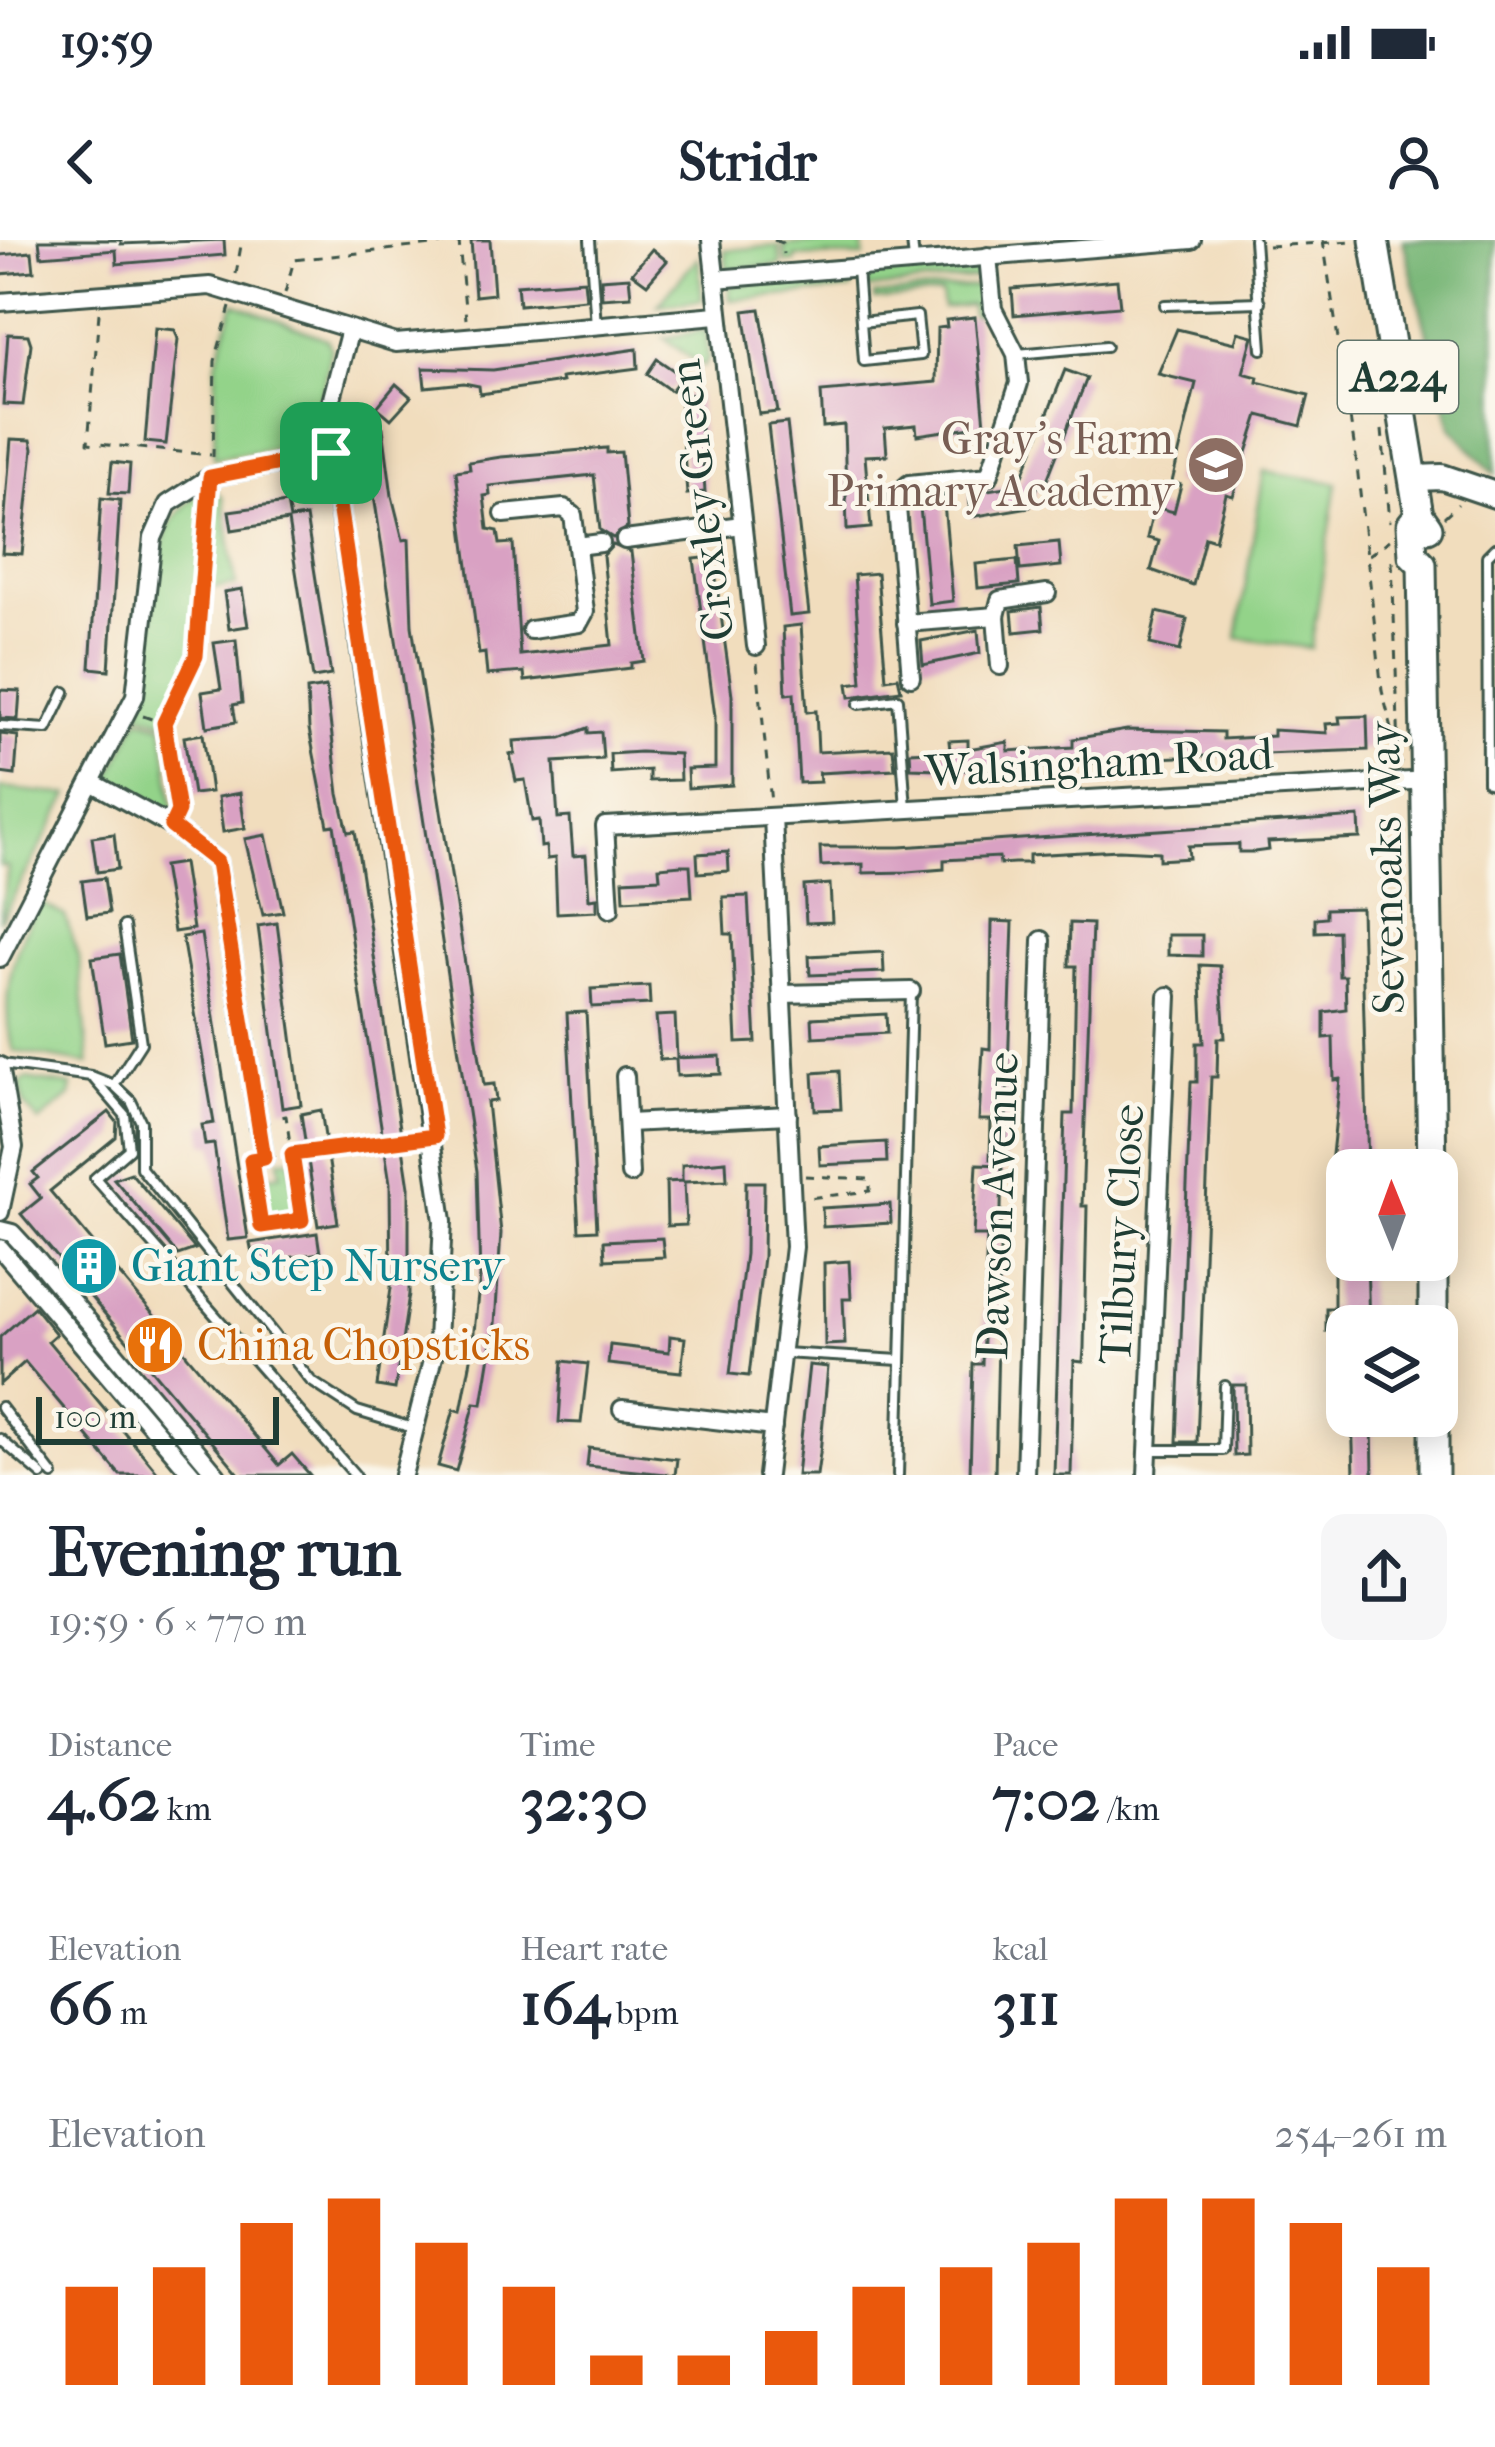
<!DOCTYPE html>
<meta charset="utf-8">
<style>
body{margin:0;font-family:"IM FELL French Canon",serif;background:#f6f6f7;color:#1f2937;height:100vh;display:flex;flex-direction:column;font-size:45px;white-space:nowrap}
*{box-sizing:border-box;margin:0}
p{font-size:39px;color:#747a83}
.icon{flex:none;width:66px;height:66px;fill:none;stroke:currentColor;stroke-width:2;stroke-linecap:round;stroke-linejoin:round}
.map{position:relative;height:1235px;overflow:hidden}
.details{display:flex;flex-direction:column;background:#fff;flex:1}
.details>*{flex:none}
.needle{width:78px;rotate:359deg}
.controls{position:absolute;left:1326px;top:909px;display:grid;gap:24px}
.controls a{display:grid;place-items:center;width:132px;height:132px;border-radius:24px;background:#fff;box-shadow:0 6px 30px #0003;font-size:60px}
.scale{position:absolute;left:36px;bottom:30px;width:243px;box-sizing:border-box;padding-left:12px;border:6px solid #1f3d34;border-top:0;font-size:33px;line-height:42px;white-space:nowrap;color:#1f3d34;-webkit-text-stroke:9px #fbf7ec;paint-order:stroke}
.pin{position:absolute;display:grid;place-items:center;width:102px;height:102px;color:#fff;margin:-51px;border-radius:24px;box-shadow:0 6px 18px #0006}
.round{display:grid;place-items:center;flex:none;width:126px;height:126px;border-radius:24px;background:#f6f6f7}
.summary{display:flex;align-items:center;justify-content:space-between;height:204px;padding:0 48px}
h1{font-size:66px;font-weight:700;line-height:90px}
.stats{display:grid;grid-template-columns:repeat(3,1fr);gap:18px;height:204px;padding:12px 48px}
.stats div{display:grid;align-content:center}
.stats b{font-size:60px;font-weight:700}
.stats small{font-size:33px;font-weight:400}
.stats p{font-size:33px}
.chart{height:336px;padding:24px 48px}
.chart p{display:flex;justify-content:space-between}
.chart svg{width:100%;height:216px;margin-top:12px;stroke:#ea580c;stroke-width:6}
.status{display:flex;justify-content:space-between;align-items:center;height:84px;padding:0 60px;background:#fff;direction:ltr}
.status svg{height:33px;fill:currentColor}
header{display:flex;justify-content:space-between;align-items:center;height:156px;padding:0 48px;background:#fff;font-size:54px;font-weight:700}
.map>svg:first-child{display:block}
</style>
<div class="status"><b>19:59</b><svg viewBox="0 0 49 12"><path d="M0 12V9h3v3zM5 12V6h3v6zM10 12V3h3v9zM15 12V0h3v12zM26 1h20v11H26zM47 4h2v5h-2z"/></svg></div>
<header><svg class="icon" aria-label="back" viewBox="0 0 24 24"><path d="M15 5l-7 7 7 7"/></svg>Stridr<svg class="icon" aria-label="person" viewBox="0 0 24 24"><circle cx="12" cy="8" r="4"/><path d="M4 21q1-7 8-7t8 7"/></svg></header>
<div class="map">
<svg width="1495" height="1235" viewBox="0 0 1495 1235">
<rect width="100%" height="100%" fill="#fbf7ec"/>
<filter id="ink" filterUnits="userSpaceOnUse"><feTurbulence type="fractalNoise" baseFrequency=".00833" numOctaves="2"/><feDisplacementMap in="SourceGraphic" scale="24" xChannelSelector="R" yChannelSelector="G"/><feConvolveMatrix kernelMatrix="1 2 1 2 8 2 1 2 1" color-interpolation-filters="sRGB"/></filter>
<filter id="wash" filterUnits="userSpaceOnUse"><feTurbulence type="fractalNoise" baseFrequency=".004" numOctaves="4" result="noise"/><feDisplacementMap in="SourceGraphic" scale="48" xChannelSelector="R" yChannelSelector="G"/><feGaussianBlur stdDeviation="2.7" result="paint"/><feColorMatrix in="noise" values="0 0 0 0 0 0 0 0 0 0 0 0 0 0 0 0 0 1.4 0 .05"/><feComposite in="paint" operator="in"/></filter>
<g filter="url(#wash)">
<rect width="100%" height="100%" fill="#f1ddbd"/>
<g fill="#93d389" stroke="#59885e" stroke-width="3">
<path d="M862,0L864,17L795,16V22L786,23L784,5Z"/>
<path d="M779,6L781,25L727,30L725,10Z"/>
<path d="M698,17L702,60L658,65Z"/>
<path d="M979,25L983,38L865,49L871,34Z"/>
<path d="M850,35L851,50L730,60L729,45Z"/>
<path d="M980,46L983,75H972L971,65L943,68L941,54L875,60L874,55Z"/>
<path d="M234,63L327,99L331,107L312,202L214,218L216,123Z"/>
<path d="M706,90L708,119L703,127L664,98Z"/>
<path d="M1264,231L1337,243L1311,408L1237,398Z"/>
<path d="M211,246L223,258L236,345L203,349Z"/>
<path d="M206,248L194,415L164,481L140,473C155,416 150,349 165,297C171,277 189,260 206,248Z"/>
<path d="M139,478L163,485L174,575L109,539Z"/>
<path d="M0,548L69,555L0,681L8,627L0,626Z"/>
<path d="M40,662L65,676L79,720L89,824L14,811L11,804C1,752 13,707 40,662Z"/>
<path d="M26,839L72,846L70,856L39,882L24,864L20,844Z"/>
<path d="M290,918L299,978L263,983L256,938L281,934L279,920Z"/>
</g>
<path fill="#76b575" stroke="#4a7954" stroke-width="3" d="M1403,0H1495V235L1451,187Z"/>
<g id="blocks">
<g fill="#d9a1c3">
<path d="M39,0H121V4L224,0L225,15L117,24L116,10L41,16Z"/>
<path d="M471,0H490L494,54L475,56Z"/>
<path d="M652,9L667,21L647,44L632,33Z"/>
<path d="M32,12L34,31L0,34V15Z"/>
<path d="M629,37L631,56L602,58L601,39Z"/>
<path d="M584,40L586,59L519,65L517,45Z"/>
<path d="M1117,40L1120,66L1014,75L1012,49Z"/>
<path d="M760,69L778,172L759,174L744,71Z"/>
<path d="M975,77L985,185L917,195L916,185L885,188L887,215L865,216L871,288L847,290L844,185L823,187L821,152L936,142L937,88L947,87L946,80Z"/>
<path d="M155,88L175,90L178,99L166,204L145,202Z"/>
<path d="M1177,89L1235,103L1238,92L1253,96L1243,133L1258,137L1257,142L1309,155L1301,186L1259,175L1233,256L1226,254L1215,300L1205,297L1193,345L1151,330L1159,301L1147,298L1154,267L1174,272L1181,245L1172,242L1196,143L1158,134Z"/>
<path d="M8,94L28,95L31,104L23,165L3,164Z"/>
<path d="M637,109L638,128L561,138L562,142L480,154L479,146L464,143L425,147L423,128L493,130Z"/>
<path d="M657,119L682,136L671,151L647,134Z"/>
<path d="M1065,130L1087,138L1045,245L1039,243L1030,267L971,277L969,253L1019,245Z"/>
<path d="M396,144L411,157L391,179L377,167Z"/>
<path d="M698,154L705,252L687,254L680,156Z"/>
<path d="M787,183L809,374L790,376L768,185Z"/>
<path d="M383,188L392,256L403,300L409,299L412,386L484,845L494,844L496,861L487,862L501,993L495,1084L482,1164L475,1163L456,1231L438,1226L454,1169L461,1171L471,1119L480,1037L477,931L364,190Z"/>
<path d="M11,199L31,200L33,209L22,314L2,313Z"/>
<path d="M607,208V213L621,212L628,287L613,298L600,290L594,235L489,246L490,255L484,256L488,289L498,291L500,304L513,303L520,415L612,405L603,316L613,305L631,312L644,421L631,423V428L525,441L524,432L487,435L485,413L479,414L456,231L470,229L469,222L501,217Z"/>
<path d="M112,222L130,224L128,254L109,253Z"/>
<path d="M943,253L953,361L929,364L919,256Z"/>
<path d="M101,258L120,260L109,430L90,428Z"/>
<path d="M287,263L290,279L306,277L331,435L313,438L288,281L232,290L229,271Z"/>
<path d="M1059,302L1061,326L1020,330L1018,306Z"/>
<path d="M713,317L732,455V545L688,548L687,529L715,528V476L694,319Z"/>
<path d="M1017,320L1019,344L978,348L976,324Z"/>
<path d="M877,333L886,439L898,437L901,450L850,457L848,444L862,442L854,335Z"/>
<path d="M242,349L248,386L229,389L224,352Z"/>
<path d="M1041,367L1043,389L1014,392L1012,371Z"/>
<path d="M1157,372L1187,379L1180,411L1150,404Z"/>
<path d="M801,385L807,472L816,471L818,512L893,508L895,529L819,533L820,542L799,543L794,453L786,454L783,387Z"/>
<path d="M978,390L980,413L923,425L921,401Z"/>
<path d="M236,400L242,463L233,465L236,482L207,487L202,452L221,449L214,403Z"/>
<path d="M326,447L339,554L348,592L355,591L409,947V1054L395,1149L377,1146L391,1048L390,943L334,585L328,586L309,489L307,450Z"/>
<path d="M0,450L20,451L18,479L0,478Z"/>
<path d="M1367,476L1368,510L1154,518L994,531L911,528L910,512L950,510L949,501L968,500V509L1008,502V511L1073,507V499L1127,490L1223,492V499L1273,496V490L1327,493L1326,484L1340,483L1339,477Z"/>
<path d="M588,488V493L601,492L603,519L554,522L558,578L570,577L573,616L586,615L589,659L597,658V671L557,673L555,618L547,619L546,606L541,607L539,580L532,581L525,540L516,541L510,514H515L514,501L561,498Z"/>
<path d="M0,494L18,496L15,535L0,533Z"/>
<path d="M203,494L211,552L193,554L184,497Z"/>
<path d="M640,512L679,514L680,540L649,541V530L611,533L610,514Z"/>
<path d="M240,553L245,588L223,592L218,557Z"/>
<path d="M1359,577L1360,598L1268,602L1269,610L1254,612H1239V604L1188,606L1189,618L1159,620V612L1119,610L1029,615V623H1014L1000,624L999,617L944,620V629L907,632L863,633V624L821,626L820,607H900Z"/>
<path d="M114,594L118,629L97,632L92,597Z"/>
<path d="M266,595L283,672L263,675L245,599Z"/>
<path d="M728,612L729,631L698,633L697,614Z"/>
<path d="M183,623L193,689L174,692L163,626Z"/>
<path d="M681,625H690L692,656L624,660L623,640L660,638L659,627Z"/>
<path d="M104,638L109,673L87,676L82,641Z"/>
<path d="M830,644L832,682L806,683L804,646Z"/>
<path d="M748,656L756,802L737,803L732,694H725L723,657Z"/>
<path d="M1361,668L1368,930H1347V943H1329L1340,839L1334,840L1333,797L1324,798V772L1346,769L1345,736H1339L1338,691L1315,692V678L1326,677V669Z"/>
<path d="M992,681L1013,682L1005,920L990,919L991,880H979L983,808L990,809Z"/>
<path d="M277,683L301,865L282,868L258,686Z"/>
<path d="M1070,683L1092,684L1082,966H1087L1084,1108L1083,1122L1074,1121L1071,1235H1054L1065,874H1073L1076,726H1069Z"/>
<path d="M201,694L248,998L228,1000L214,904L205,905L202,885L214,883L182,697Z"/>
<path d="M1168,695H1202V716L1168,715Z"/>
<path d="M883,712L884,732L810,735L809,716Z"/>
<path d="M120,714L132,799L105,803L92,718Z"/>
<path d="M1200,725L1220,726L1225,798H1218L1217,837H1211L1197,1202H1177L1191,842H1197V803H1204Z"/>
<path d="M649,746L650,764L592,767L591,749Z"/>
<path d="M586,772L597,990L579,991L567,773Z"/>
<path d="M886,774L887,793L813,797L812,778Z"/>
<path d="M675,775L677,818L720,816L721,834L677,836L676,819L660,820L656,776Z"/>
<path d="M839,831L841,869L815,870L813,833Z"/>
<path d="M321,870L338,983L318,986L301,874Z"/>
<path d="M109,872L117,882L116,897L50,951L279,1225L292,1214L310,1235H240L21,974L41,958L30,944L38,938L33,932Z"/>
<path d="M886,902L887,922L820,925L819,906Z"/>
<path d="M726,921L727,940L684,942L686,985L667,986L666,942L682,941V925Z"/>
<path d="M977,924L1002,925L995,1235L970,1234L973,1124H982L987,996H973Z"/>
<path d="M131,933L195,1009L178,1015L114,939Z"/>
<path d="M746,942H764L763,1017L749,1136L730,1134L745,1014Z"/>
<path d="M890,964L891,983L823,987L822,968Z"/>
<path d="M1347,975V1020H1367L1369,1086L1326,1091V1068H1334V976Z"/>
<path d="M317,993L320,1013L254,1023L250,1003Z"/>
<path d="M662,998L664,1017L605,1020L604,1001Z"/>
<path d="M849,1021L851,1059H843L845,1104L825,1105L824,1023Z"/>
<path d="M34,1067L56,1094L48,1101L160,1235H120L25,1122L0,1144V1097Z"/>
<path d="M670,1096L685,1098L681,1132L608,1124L610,1105L669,1112Z"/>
<path d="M563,1121L588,1124L581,1183L559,1182Z"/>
<path d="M809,1125L828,1127L820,1213L817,1235H797Z"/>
<path d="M1233,1145H1246L1247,1215L1234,1216Z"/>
<path d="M1352,1176H1369L1372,1183L1373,1235H1354Z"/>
<path d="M589,1208L677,1219L675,1235L587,1226Z"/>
</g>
</g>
</g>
<g filter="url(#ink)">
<use href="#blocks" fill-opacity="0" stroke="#3e5549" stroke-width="3"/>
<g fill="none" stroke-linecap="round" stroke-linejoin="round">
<defs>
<g id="lane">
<path d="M590,0L596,86"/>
<path d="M912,0L914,22"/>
<path d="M1254,0L1262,109"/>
<path d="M857,29L864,121L921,115L917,76L861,82"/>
<path d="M1165,65L1260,62"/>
<path d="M1017,114L1106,106"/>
<path d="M1495,308L1487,316L1488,542L1495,544"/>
<path d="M859,464L898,459L906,568"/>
<path d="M0,486L47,489L65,452"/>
<path d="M2,824L91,836L114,845L131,861L141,882V928L311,1141L357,1171L416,1189"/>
<path d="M94,839L125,875L129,909L95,938L355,1235"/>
<path d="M114,845L141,803L124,686"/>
<path d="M783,1113L900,1120"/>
<path d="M1,1167L53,1235"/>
<path d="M0,1199L42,1235"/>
<path d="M1150,1210H1223L1225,1146"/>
<path d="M898,1235L911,752"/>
</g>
<g id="street">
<path d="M711,0L756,406"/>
<path d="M715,39L1192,0"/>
<path d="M0,62L210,46L396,103L717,75"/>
<path d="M349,93L331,162V213L443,981L437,1101L403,1235"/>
<path d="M504,274L564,268L573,275L585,372L579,383L531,390"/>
<path d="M625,300L742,285"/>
<path d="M577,306L601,303"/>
<path d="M996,376L1000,426"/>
<path d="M906,383L996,376L1000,360L1047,353"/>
<path d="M911,437L896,255L909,244L989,236L1019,143L1016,114L993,69L988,16"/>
<path d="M93,543L171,586L217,622L264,918"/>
<path d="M610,669L605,586L1429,540"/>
<path d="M0,718L135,456L153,298L168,264L210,237L331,213"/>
<path d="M782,754L911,751"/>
<path d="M0,826L14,907L0,972"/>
<path d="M625,836L630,934"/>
<path d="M628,883L788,875"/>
<path d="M0,990L12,993L37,1020L217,1235"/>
<path d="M0,1008L193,1235"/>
<path d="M622,1169L773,1187"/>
<path d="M767,1235L794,1007L773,577"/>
<path d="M1025,1235L1042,700"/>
<path d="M1147,1235L1168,756"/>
</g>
<path id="secondary" d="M1416,238L1442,237L1495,255"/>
<g id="primary">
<path d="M1374,0L1419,275L1428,288"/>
<path d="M1419,275L1411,285L1413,315L1422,324L1432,930"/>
<path d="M1433,1020V1086"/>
<path d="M1434,1176V1235"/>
</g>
</defs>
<use href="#lane" stroke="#3e5549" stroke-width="14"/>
<use href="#street" stroke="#3e5549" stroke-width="22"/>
<use href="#secondary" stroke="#3e5549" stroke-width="30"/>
<use href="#primary" stroke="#3e5549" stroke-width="33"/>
<g stroke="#3e5549" stroke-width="3" stroke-dasharray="9 9" stroke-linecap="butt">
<path d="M774,0L782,3L783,14"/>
<path d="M1323,0L1356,217L1382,451L1402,527"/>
<path d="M1268,6L1354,1"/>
<path d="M236,34L242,0"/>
<path d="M285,53L294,20L459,2L466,79"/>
<path d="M99,73L88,203L211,215"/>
<path d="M1382,190L1390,282"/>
<path d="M213,217L215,121L230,67"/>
<path d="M1444,277L1458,264"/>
<path d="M1369,315L1390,300"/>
<path d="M1392,321L1399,510"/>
<path d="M757,423L771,563"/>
<path d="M143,476L163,483"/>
<path d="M178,568L164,483L196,415L209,256"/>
<path d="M282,915L415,898"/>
<path d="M252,928L261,986L301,979L286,876L277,878"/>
<path d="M805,936L870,939V951L807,958"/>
</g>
<use href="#lane" stroke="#fff" stroke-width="8"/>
<use href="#street" stroke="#fff" stroke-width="16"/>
<use href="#secondary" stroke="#fff" stroke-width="24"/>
<use href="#primary" stroke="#fff" stroke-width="27"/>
</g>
</g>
<g fill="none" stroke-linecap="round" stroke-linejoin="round" filter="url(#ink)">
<defs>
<path id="route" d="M331,213L435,896L292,914L302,980L261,986L251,920L264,918L217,622L171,586L178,571L164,483L196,416L210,237Z"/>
</defs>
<use href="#route" stroke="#fff" stroke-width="24"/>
<use href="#route" stroke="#ea580c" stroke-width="15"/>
</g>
<defs>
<symbol id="school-disc" viewBox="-11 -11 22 22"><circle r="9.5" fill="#8d6e63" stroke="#fbf7ec"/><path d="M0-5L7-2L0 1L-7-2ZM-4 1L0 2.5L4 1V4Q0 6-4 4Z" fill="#fff"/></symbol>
<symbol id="building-disc" viewBox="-11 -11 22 22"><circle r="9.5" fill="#0f9aa8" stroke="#fbf7ec"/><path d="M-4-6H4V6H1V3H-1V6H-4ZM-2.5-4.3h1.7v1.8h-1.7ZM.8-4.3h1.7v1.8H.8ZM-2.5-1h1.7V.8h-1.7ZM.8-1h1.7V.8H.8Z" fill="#fff"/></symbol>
<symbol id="restaurant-disc" viewBox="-11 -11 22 22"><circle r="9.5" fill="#e8710a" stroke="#fbf7ec"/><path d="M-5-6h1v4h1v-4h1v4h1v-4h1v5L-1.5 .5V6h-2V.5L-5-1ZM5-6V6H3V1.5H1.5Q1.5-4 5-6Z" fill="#fff"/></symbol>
</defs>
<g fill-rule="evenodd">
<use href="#school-disc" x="1183" y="192" width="66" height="66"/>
<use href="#building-disc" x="56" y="993" width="66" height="66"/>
<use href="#restaurant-disc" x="122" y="1072" width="66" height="66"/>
</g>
<g text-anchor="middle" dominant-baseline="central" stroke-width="9" stroke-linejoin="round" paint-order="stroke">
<rect fill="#fbf7ec" stroke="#61756b" stroke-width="3" x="1338" y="101" width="120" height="72" rx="9"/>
<g font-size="42" font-weight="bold" fill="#1f3d34">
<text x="1398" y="137">A224</text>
</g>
<g font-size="45" fill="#785e54" stroke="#fbf7ec" text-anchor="end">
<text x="1174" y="199">Gray's Farm<tspan x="1174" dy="52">Primary Academy</tspan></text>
</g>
<g font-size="45" fill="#1f3d34" stroke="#fbf7ec">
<text transform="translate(702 260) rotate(-97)">Croxley Green</text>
<text transform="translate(1099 523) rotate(-3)">Walsingham Road</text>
<text transform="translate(1387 628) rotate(-91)">Sevenoaks Way</text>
<text transform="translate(998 966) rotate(-88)">Dawson Avenue</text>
<text transform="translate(1122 994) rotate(-87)">Tilbury Close</text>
</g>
<g font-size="45" fill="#0d838f" stroke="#fbf7ec" text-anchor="start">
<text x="131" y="1026">Giant Step Nursery</text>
</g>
<g font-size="45" fill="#c56008" stroke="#fbf7ec" text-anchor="start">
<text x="197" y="1105">China Chopsticks</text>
</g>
</g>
</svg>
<div class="controls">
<a><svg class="needle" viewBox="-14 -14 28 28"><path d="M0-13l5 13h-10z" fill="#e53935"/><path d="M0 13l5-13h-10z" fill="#747a83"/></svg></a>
<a><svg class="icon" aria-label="layers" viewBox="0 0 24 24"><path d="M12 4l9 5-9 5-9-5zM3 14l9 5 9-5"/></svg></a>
</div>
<div class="scale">100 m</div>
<div class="pin" style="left:331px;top:213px;background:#1e9e55"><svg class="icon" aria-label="arrive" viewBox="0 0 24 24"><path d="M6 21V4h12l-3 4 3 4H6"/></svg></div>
</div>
<section class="details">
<div class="summary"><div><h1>Evening run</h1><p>19:59 · 6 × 770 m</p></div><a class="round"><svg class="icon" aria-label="share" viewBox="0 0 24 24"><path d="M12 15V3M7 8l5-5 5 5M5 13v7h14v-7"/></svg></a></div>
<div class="stats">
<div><p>Distance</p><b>4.62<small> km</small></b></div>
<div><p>Time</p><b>32:30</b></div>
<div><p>Pace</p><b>7:02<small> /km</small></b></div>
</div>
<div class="stats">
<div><p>Elevation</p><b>66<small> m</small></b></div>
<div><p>Heart rate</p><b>164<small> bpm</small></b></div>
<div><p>kcal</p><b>311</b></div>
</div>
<div class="chart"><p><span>Elevation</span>254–261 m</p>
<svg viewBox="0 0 160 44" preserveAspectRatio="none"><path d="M5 44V24M15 44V20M25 44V11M35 44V6M45 44V15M55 44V24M65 44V38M75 44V38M85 44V33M95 44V24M105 44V20M115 44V15M125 44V6M135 44V6M145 44V11M155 44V20"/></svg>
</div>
</section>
